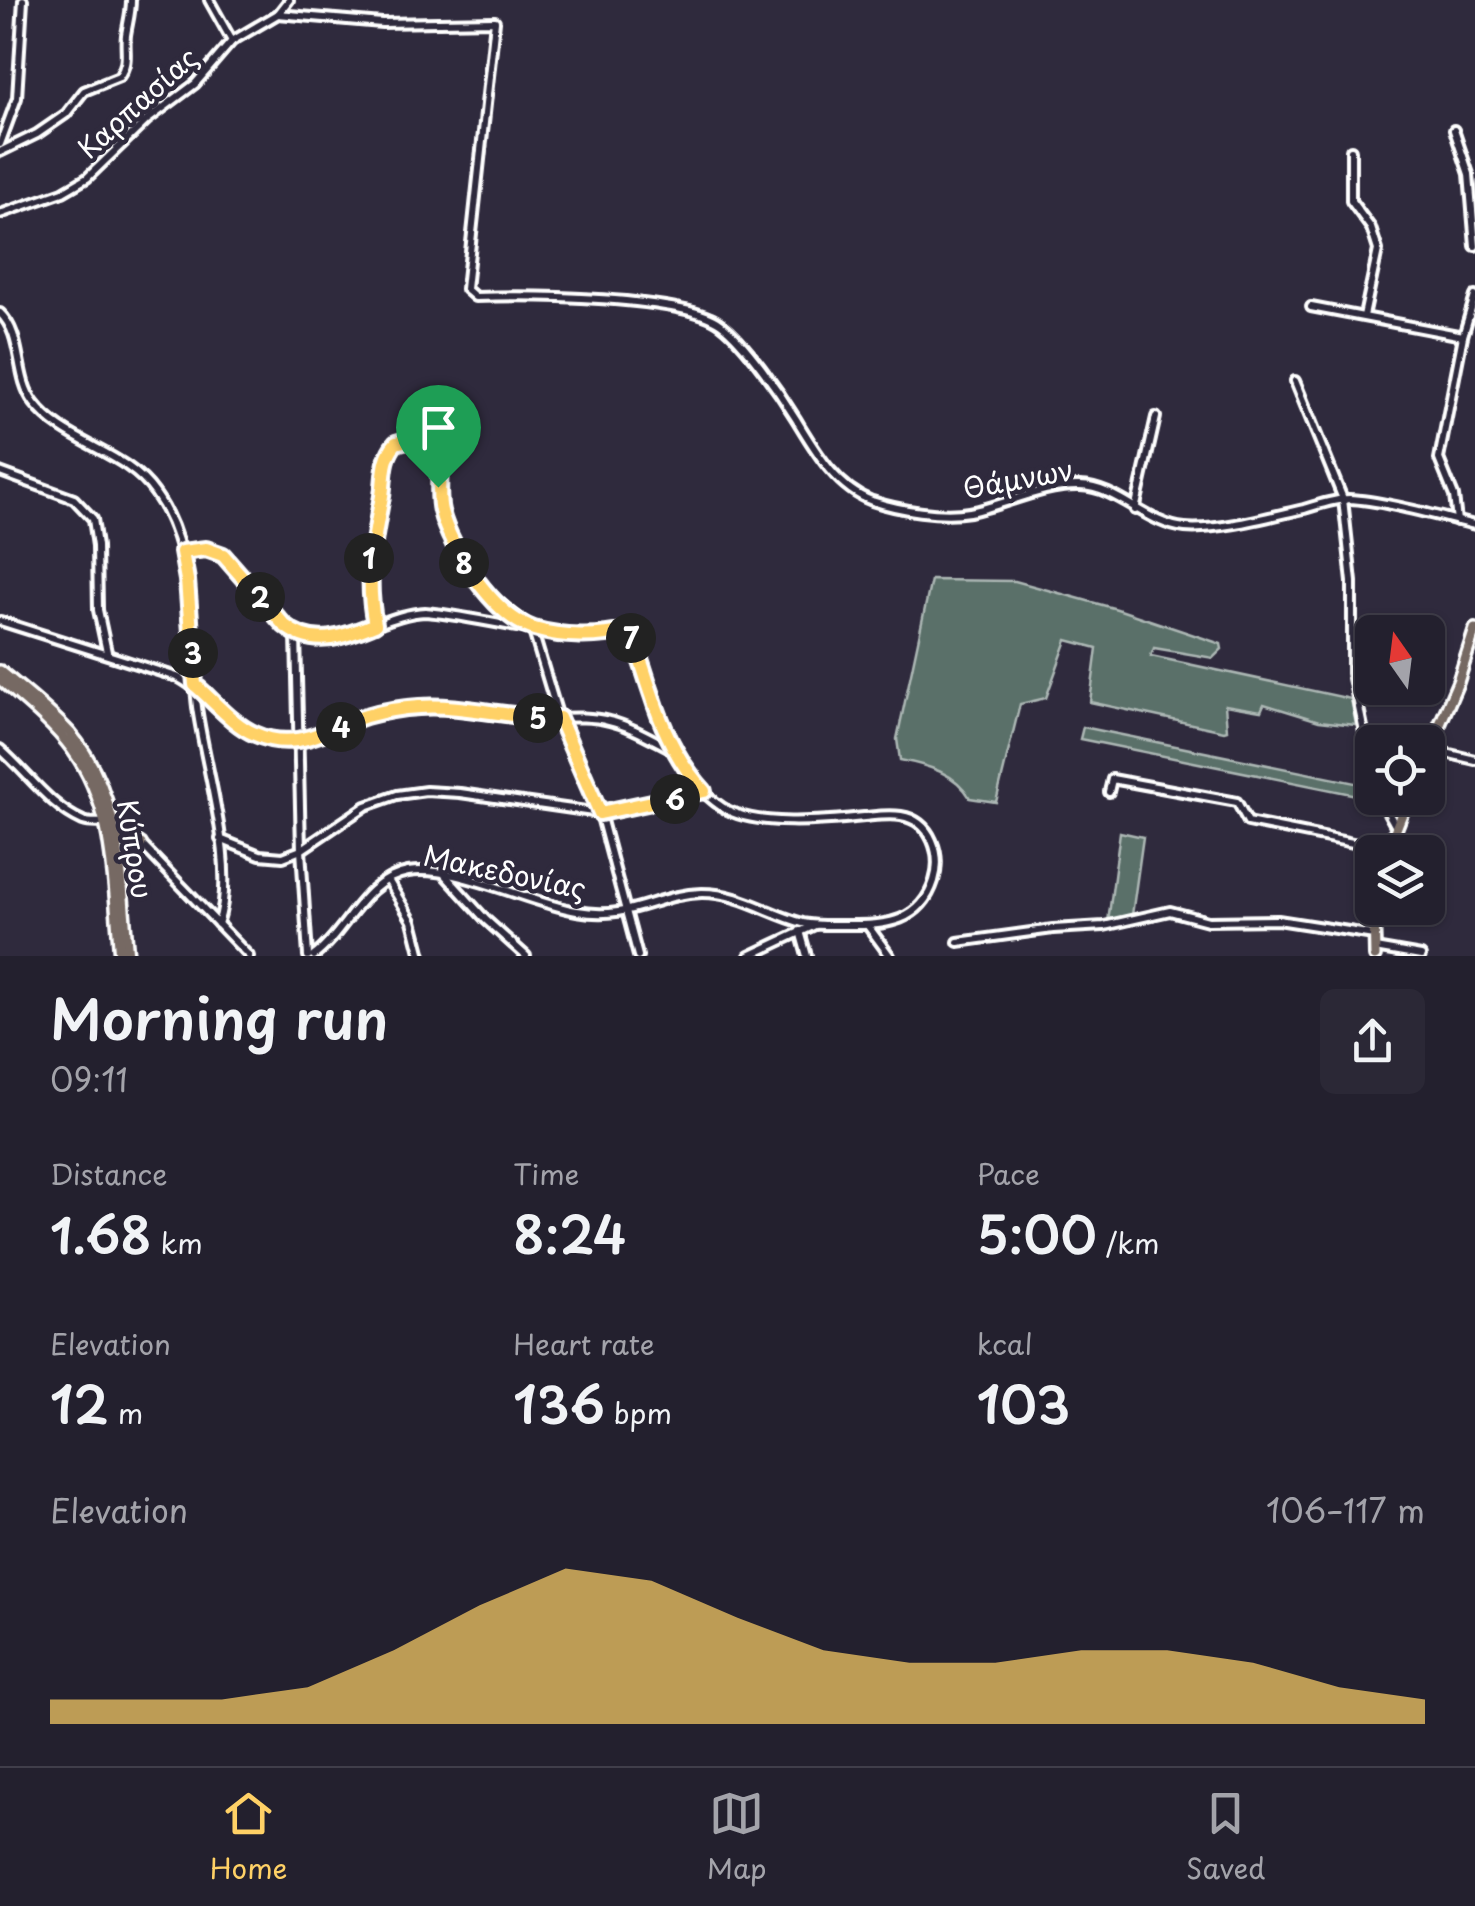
<!DOCTYPE html>
<meta charset="utf-8">
<style>
body{margin:0;font-family:"Playpen Sans",sans-serif;background:#2b2836;color:#f1f3f6;height:100vh;display:flex;flex-direction:column;font-size:38px;white-space:nowrap}
*{box-sizing:border-box;margin:0}
p{font-size:32px;color:#a3a3aa}
.icon{flex:none;width:55px;height:55px;fill:none;stroke:currentColor;stroke-width:2;stroke-linecap:round;stroke-linejoin:round}
.map{position:relative;height:956px;overflow:hidden}
.sheet{display:flex;flex-direction:column;background:#23202e;flex:1}
.sheet>*{flex:none}
.needle{width:65px;rotate:346deg}
.buttons{position:absolute;left:1355px;top:615px;display:grid;gap:20px}
.buttons a{display:grid;place-items:center;width:90px;height:90px;border-radius:15px;background:#23202e;box-shadow:0 2px 8px #0004,0 0 0 2px #403e4a;font-size:50px}
.pin{position:absolute;display:grid;place-items:center;width:85px;height:85px;color:#fff;margin:-102px -42px;border-radius:50% 50% 50% 0;rotate:-45deg;box-shadow:0 0 10px #0007}
.pin .icon{rotate:45deg}
.km{position:absolute;width:50px;height:50px;margin:-25px;border-radius:50%;background:#222;color:#fff;font-size:28px;line-height:50px;text-align:center}
.round{display:grid;place-items:center;flex:none;width:105px;height:105px;border-radius:15px;background:#2b2836}
.headline{display:flex;align-items:center;justify-content:space-between;height:170px;padding:0 50px}
h1{font-size:55px;font-weight:600;line-height:75px}
.figures{display:grid;grid-template-columns:repeat(3,1fr);gap:15px;height:170px;padding:10px 50px}
.figures div{display:grid;align-content:center}
.figures b{font-size:50px;font-weight:600}
.figures small{font-size:28px;font-weight:400}
.figures p{font-size:28px}
.chart{height:280px;padding:20px 50px}
.chart p{display:flex;justify-content:space-between}
.chart svg{width:100%;height:180px;margin-top:10px;fill:#ffd166;opacity:.7}
.dock{display:flex;justify-content:space-around;align-items:center;height:140px;border-top:2px solid #403e4a;background:#23202e;font-size:28px;color:#a3a3aa}
.dock a{display:grid;justify-items:center;gap:5px}
.dock .active{color:#ffd166}
.map>svg:first-child{display:block}
</style>
<div class="map">
<svg width="1475" height="956" viewBox="0 0 1475 956">
<rect width="100%" height="100%" fill="#2f2a3d"/>
<filter id="ink" filterUnits="userSpaceOnUse"><feTurbulence type="fractalNoise" baseFrequency=".01" numOctaves="2"/><feDisplacementMap in="SourceGraphic" scale="20" xChannelSelector="R" yChannelSelector="G"/><feConvolveMatrix kernelMatrix="1 2 1 2 8 2 1 2 1" color-interpolation-filters="sRGB"/></filter>
<g filter="url(#ink)">
<g fill="#5a6f69" stroke="#acb7b4" stroke-width="2.5">
<path d="M931,580L1015,581L1117,609L1221,644L1222,649L1213,658L1154,648L1151,656L1351,699L1356,725L1319,721L1264,704L1261,711L1225,705L1227,730L1224,731L1090,702L1097,648L1067,640L1046,698L1020,704L996,802L970,798C956,773 927,765 900,760L897,739Z"/>
<path d="M1083,727L1370,786L1376,799L1080,739Z"/>
<path d="M1120,832L1143,837L1132,915L1108,922Z"/>
</g>
<g fill="none" stroke-linecap="round" stroke-linejoin="round">
<defs>
<g id="minor">
<path d="M209,0L232,41"/>
<path d="M278,14L382,23L495,21L466,289L475,297C525,295 685,296 721,324C745,342 780,393 796,419C815,450 836,488 872,501C899,510 941,517 970,512C1006,505 1042,485 1080,486C1118,487 1146,524 1185,528C1218,531 1272,516 1304,509C1318,505 1334,499 1349,499C1381,500 1441,517 1475,525"/>
<path d="M1454,130L1469,174L1475,246"/>
<path d="M0,144L17,98L23,0"/>
<path d="M1351,150V201L1371,228L1378,250L1364,316"/>
<path d="M0,152L37,134L66,114L84,91L119,77C130,61 124,52 126,35C128,22 131,13 131,0"/>
<path d="M0,214L63,192L87,178L147,120L195,84L232,41L278,14L289,0"/>
<path d="M1311,307L1463,336"/>
<path d="M0,313C24,336 14,376 34,403C65,444 125,450 155,493C168,511 177,534 182,556C194,605 191,657 197,707C205,768 238,868 218,924"/>
<path d="M1295,381L1343,499L1352,582V673L1372,772"/>
<path d="M0,472L74,499L93,519L97,546L98,610L107,652"/>
<path d="M1135,510L1156,417"/>
<path d="M1457,521L1454,496L1439,459L1463,336L1475,296"/>
<path d="M182,553L207,549L223,555L284,625C327,661 378,614 425,612C483,616 572,647 626,629L634,644C657,701 667,770 722,807C754,828 826,821 864,817C876,816 889,814 901,816C932,821 942,855 934,881C921,922 886,926 848,925C834,925 817,926 803,923C768,914 741,893 702,893C656,894 631,921 577,911C529,903 454,864 408,872C363,880 347,931 314,956"/>
<path d="M0,621L177,677C206,691 232,726 257,735C307,753 342,719 389,710C435,702 479,714 525,718C553,720 582,714 609,721C631,726 652,739 672,749"/>
<path d="M375,624L369,591L370,557L386,461L396,443L414,439L432,447L437,460L441,513L461,560L494,599L532,628L559,718L600,813L638,956"/>
<path d="M296,634L301,850L308,956"/>
<path d="M0,749C27,772 49,806 83,821C96,826 109,819 122,824L249,956"/>
<path d="M1429,749L1475,760"/>
<path d="M1109,792L1112,779L1237,802L1248,822L1388,850"/>
<path d="M1380,798L1396,827"/>
<path d="M220,839L260,855L283,857L301,850L366,806L397,795L426,791L460,793L600,813L704,791"/>
<path d="M445,875L486,920L526,956"/>
<path d="M388,880L412,921L421,956"/>
<path d="M868,926L890,956"/>
<path d="M800,931L807,956"/>
<path d="M958,942L1053,929L1104,926L1170,911L1208,921L1278,920L1374,935"/>
<path d="M1375,948L1421,956"/>
<path d="M749,956L815,925"/>
</g>
<g id="major">
<path d="M0,671C24,691 49,710 70,733C123,795 120,879 128,956"/>
<path d="M0,679C25,701 52,722 72,749C116,808 113,886 120,956"/>
<path d="M1428,752L1458,682L1475,629"/>
<path d="M118,846L126,837L141,844"/>
<path d="M1387,852L1408,798"/>
<path d="M1374,908L1375,956"/>
</g>
</defs>
<use href="#minor" stroke="#fff" stroke-width="14"/>
<use href="#major" stroke="#fff" stroke-width="16"/>
<use href="#minor" stroke="#2f2a3d" stroke-width="6"/>
<use href="#major" stroke="#766964" stroke-width="9"/>
</g>
</g>
<g fill="none" stroke-linecap="round" stroke-linejoin="round" filter="url(#ink)">
<defs>
<path id="route" d="M414,438C422,440 429,443 434,450C444,467 436,492 441,511C450,549 495,617 534,629C561,637 599,638 626,630C639,649 644,673 652,695C663,730 678,763 704,791L600,813L559,718C512,719 466,704 419,707C401,708 383,711 366,716C328,728 297,753 255,734C233,725 213,700 195,685L187,580L182,552L206,549L223,555L284,625C313,649 344,637 375,624C365,578 374,541 382,496C385,477 382,459 396,443Z"/>
</defs>
<use href="#route" stroke="#fff" stroke-width="20"/>
<use href="#route" stroke="#ffd166" stroke-width="12"/>
</g>
<g text-anchor="middle" dominant-baseline="central" stroke-width="9" stroke-linejoin="round" paint-order="stroke">
<g font-size="28" fill="#fff" stroke="#2f2a3d">
<text transform="translate(137 102) rotate(-42)">Καρπασίας</text>
<text transform="translate(1018 478) rotate(-10)">Θάμνων</text>
<text transform="translate(136 849) rotate(81)">Κύπρου</text>
<text transform="translate(505 871) rotate(12)">Μακεδονίας</text>
</g>
</g>
</svg>
<div class="buttons">
<a><svg class="needle" viewBox="-14 -14 28 28"><path d="M0-13l5 13h-10z" fill="#e53935"/><path d="M0 13l5-13h-10z" fill="#a3a3aa"/></svg></a>
<a><svg class="icon" aria-label="locate" viewBox="0 0 24 24"><circle cx="12" cy="12" r="6"/><path d="M12 2v4M12 18v4M2 12h4M18 12h4"/></svg></a>
<a><svg class="icon" aria-label="layers" viewBox="0 0 24 24"><path d="M12 4l9 5-9 5-9-5zM3 14l9 5 9-5"/></svg></a>
</div>
<div class="pin" style="left:438px;top:487px;background:#1e9e55"><svg class="icon" aria-label="arrive" viewBox="0 0 24 24"><path d="M6 21V4h12l-3 4 3 4H6"/></svg></div>
<b class="km" style="left:369px;top:558px">1</b>
<b class="km" style="left:260px;top:597px">2</b>
<b class="km" style="left:193px;top:653px">3</b>
<b class="km" style="left:341px;top:727px">4</b>
<b class="km" style="left:538px;top:718px">5</b>
<b class="km" style="left:675px;top:799px">6</b>
<b class="km" style="left:631px;top:638px">7</b>
<b class="km" style="left:464px;top:563px">8</b>
</div>
<section class="sheet">
<div class="headline"><div><h1>Morning run</h1><p>09:11</p></div><a class="round"><svg class="icon" aria-label="share" viewBox="0 0 24 24"><path d="M12 15V3M7 8l5-5 5 5M5 13v7h14v-7"/></svg></a></div>
<div class="figures">
<div><p>Distance</p><b>1.68<small> km</small></b></div>
<div><p>Time</p><b>8:24</b></div>
<div><p>Pace</p><b>5:00<small> /km</small></b></div>
</div>
<div class="figures">
<div><p>Elevation</p><b>12<small> m</small></b></div>
<div><p>Heart rate</p><b>136<small> bpm</small></b></div>
<div><p>kcal</p><b>103</b></div>
</div>
<div class="chart"><p><span>Elevation</span>106–117 m</p>
<svg viewBox="0 0 160 44" preserveAspectRatio="none"><path d="M0 44V38L10 38L20 38L30 35L40 26L50 15L60 6L70 9L80 18L90 26L100 29L110 29L120 26L130 26L140 29L150 35L160 38V44z"/></svg>
</div>
</section>
<nav class="dock">
<a class="active"><svg class="icon" aria-label="home" viewBox="0 0 24 24"><path d="M3 11l9-7 9 7M6 9v11h12V9"/></svg>Home</a>
<a><svg class="icon" aria-label="map" viewBox="0 0 24 24"><path d="M3 6l6-2 6 2 6-2v14l-6 2-6-2-6 2zM9 4v14M15 6v14"/></svg>Map</a>
<a><svg class="icon" aria-label="saved" viewBox="0 0 24 24"><path d="M7 4h10v16l-5-4-5 4z"/></svg>Saved</a>
</nav>
